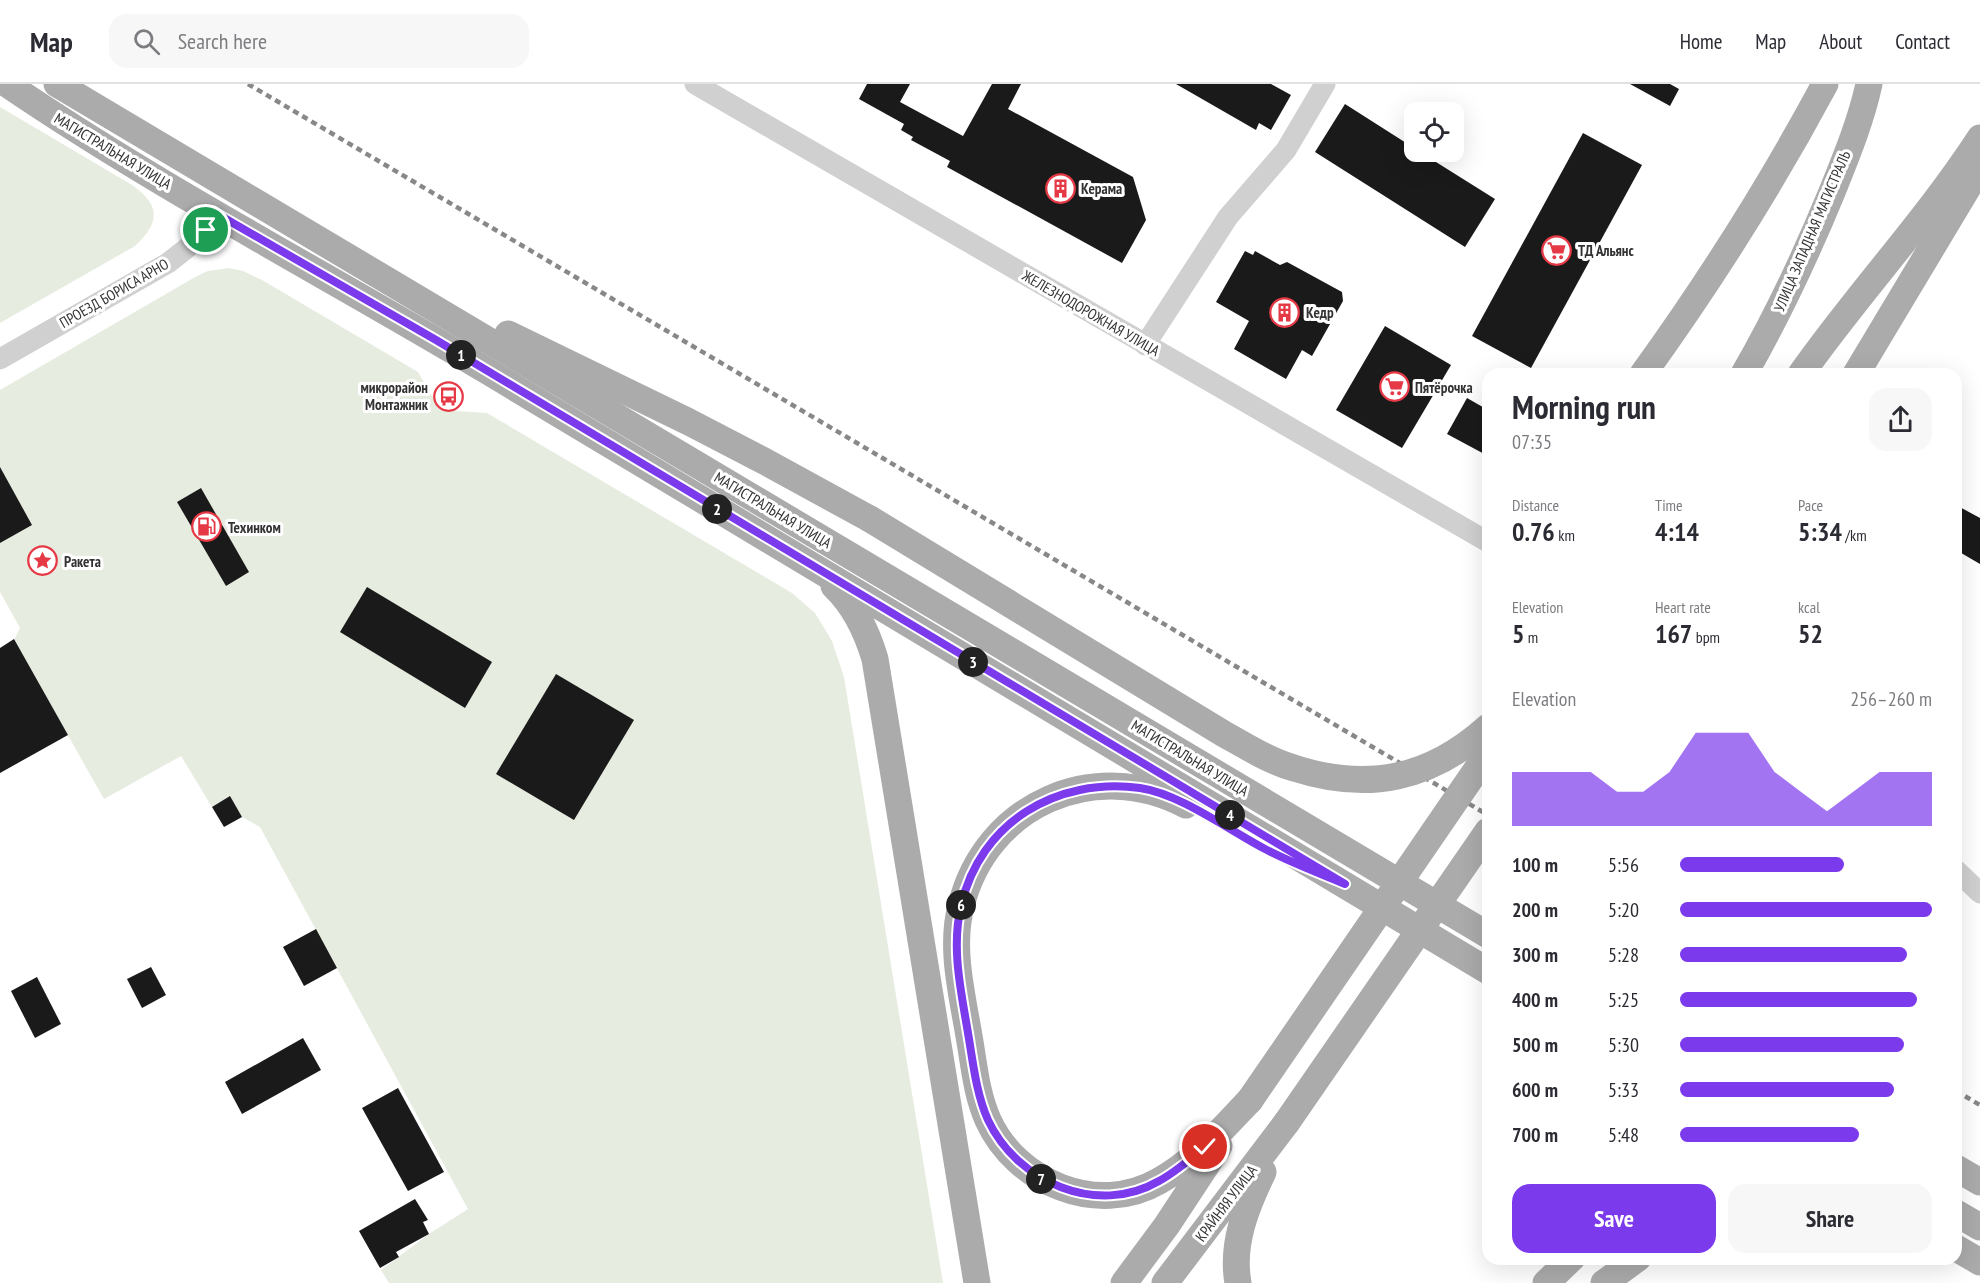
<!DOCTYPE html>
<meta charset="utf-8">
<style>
body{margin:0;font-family:"PT Sans Narrow",sans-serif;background:#f7f7f7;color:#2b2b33;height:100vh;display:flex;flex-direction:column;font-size:22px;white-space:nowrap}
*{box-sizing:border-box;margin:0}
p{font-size:20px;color:#7c7c81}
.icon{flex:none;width:33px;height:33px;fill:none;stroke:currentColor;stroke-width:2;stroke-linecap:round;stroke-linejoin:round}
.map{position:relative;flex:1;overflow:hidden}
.side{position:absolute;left:1482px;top:284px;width:480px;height:897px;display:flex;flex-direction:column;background:#fff;border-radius:18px;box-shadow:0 6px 24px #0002}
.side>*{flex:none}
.controls{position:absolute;left:1404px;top:18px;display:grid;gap:12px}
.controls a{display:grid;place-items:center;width:60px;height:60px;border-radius:12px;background:#fff;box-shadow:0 6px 24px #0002;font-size:30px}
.pin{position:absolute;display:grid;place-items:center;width:51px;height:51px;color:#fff;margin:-26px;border:3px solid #fff;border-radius:50%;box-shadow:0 2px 6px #0007}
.km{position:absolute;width:30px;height:30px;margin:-15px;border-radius:50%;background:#222;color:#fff;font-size:16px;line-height:30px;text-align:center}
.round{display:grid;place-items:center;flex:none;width:63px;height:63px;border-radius:18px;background:#f7f7f7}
.summary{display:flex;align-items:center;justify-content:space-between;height:102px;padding:0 30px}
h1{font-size:33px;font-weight:700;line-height:45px}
.metrics{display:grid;grid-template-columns:repeat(3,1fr);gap:9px;height:102px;padding:6px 30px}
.metrics div{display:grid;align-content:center}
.metrics b{font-size:26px;font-weight:700}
.metrics small{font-size:16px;font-weight:400}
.metrics p{font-size:16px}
.chart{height:168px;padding:12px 30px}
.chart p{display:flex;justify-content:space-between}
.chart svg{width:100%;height:108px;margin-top:6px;fill:#7c3aed;opacity:.7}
.button{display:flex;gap:12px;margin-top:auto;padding:12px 30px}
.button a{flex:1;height:69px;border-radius:18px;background:#7c3aed;color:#fff;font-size:24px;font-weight:700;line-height:69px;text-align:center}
.button a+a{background:#f7f7f7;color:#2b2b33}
ul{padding:0 30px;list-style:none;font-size:20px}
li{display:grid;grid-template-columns:96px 72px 1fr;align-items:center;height:45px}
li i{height:15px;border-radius:8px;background:#7c3aed}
header{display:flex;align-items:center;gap:36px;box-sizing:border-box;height:84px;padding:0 30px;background:#fff;border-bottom:2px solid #e1e1e2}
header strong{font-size:28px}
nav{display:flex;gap:33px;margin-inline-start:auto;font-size:21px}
.search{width:420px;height:54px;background:#f7f7f7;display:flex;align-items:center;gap:15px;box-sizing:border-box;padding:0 21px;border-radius:18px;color:#7c7c81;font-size:22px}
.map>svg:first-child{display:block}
</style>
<header>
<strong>Map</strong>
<div class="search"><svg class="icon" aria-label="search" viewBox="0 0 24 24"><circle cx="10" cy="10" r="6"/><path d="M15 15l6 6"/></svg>Search here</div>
<nav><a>Home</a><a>Map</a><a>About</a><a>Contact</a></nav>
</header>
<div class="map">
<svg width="1980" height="1199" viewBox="0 0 1980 1199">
<rect width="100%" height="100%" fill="#fff"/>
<g fill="#e6ecdf">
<path d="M0,23L132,101C161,122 160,138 135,162L0,239Z"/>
<path d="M229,184L243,187L262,196L418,288L431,311L456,327L487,329L792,509L815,529L832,557L844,593L943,1199H389L381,1186L429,1150L468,1125L260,743L242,733L230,713L212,723L181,672L104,715L14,556L20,544L0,508V306L197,192L208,187Z"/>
</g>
<g fill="#1a1a1a">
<path d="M867,0H910L900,18L963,52L992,0H1021L1008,25L1133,93L1146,136L1122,179L947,83L950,77L911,56L913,53L901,46L904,40L859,15Z"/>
<path d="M1176,0H1271L1291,11L1271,46L1259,39L1256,46Z"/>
<path d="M1630,0H1670L1679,5L1670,22Z"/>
<path d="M1345,20L1414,64V68H1420L1495,115L1465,163L1315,68Z"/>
<path d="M1583,49L1642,81L1531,284L1472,252Z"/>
<path d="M1245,167L1253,171L1255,167L1280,181L1287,178L1342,208L1343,217L1312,272L1302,266L1286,295L1234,265L1249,237L1216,218Z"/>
<path d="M1385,242L1451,281L1402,364L1336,326Z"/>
<path d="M1467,314L1488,326V372L1447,350Z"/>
<path d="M0,383L32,441L0,459Z"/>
<path d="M201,404L249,488L226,502L177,418Z"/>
<path d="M1956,421L1980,434V480L1956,466Z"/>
<path d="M367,503L492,578L465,624L340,548Z"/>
<path d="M14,555L68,651L0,689V564Z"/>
<path d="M556,590L634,636L574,736L496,690Z"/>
<path d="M230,712L242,733L224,743L212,723Z"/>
<path d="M316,845L337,884L304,902L283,863Z"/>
<path d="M151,883L166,911L142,924L127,895Z"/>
<path d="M37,893L61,940L35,954L11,907Z"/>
<path d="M303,954L321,986L242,1030L225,998Z"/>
<path d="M398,1004L444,1088L408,1107L362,1024Z"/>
<path d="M415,1115L428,1136L423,1138L429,1150L396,1168L399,1173L380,1184L359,1147Z"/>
</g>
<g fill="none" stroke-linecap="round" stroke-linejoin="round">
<g stroke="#d0d0d0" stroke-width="21">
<path d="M695,0L1488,458"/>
<path d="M1145,261L1228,133L1286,66L1325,0"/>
<path d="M0,275L168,179L187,164L219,131"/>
<path d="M1956,786L1980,809"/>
</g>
<g stroke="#ababab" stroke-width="27">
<path d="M7,0C160,104 325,190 484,285C819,485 1154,685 1488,887"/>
<path d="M57,0L1488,851"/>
<path d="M508,250L689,338L766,378L870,435"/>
<path d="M1643,290C1710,197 1771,101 1825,0"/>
<path d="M1744,290C1778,231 1806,171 1832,108C1846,73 1861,37 1869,0"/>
<path d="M1801,290C1858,209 1926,137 1980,54"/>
<path d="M1856,290L1979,85"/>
<path d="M834,502C855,522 867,548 875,575L977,1199"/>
<path d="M1186,721C1095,673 986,720 961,822C950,864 962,910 969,952C974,980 976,1009 988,1036C1016,1098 1097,1133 1159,1097C1195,1077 1222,1045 1250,1016"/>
<path d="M1956,1084L1980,1098"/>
<path d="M1956,1129L1980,1143"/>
<path d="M1956,1164L1980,1178"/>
<path d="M1124,1199L1167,1141L1219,1062"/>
<path d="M1165,1199L1287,1038"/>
<path d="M1238,1199C1231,1160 1246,1123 1263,1088"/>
<path d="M1546,1199L1572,1174"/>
<path d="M1604,1199L1638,1174"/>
</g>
<g stroke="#888" stroke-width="4.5" stroke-dasharray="6 4.5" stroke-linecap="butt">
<path d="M248,0L1488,731"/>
<path d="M1956,1007L1980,1021"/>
</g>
<g stroke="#ababab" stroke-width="27">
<path d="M870,435L1224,650C1246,662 1269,677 1294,684C1368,708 1430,695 1488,643"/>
<path d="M1250,1016L1488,669"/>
<path d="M1287,1038L1488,747"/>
</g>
</g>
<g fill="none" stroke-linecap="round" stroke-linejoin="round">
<defs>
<path id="route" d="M206,146L219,131L436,256L1345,800C1319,789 1292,779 1267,766C1230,747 1181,710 1140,704C1057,693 980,738 961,822C951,864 961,907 968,949C973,978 976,1009 988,1036C1017,1098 1097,1133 1159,1097C1176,1088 1190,1075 1205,1063"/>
</defs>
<use href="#route" stroke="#fff" stroke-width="12"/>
<use href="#route" stroke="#7c3aed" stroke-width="8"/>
</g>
<defs>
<symbol id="building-ring" viewBox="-11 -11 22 22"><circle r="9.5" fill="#fff" stroke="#e63946" stroke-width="1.5"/><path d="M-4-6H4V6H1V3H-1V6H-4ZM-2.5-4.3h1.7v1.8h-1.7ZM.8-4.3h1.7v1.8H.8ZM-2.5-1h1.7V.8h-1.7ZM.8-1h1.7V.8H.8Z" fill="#e63946"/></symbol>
<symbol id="supermarket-ring" viewBox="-11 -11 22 22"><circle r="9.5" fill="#fff" stroke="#e63946" stroke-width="1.5"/><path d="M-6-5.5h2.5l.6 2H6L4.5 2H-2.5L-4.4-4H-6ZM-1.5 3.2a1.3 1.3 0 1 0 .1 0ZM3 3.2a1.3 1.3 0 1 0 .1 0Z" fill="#e63946"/></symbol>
<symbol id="bus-ring" viewBox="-11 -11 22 22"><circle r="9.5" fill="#fff" stroke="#e63946" stroke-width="1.5"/><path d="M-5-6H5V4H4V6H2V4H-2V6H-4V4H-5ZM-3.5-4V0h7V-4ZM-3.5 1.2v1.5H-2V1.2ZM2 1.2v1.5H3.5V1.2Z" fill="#e63946"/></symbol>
<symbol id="fuel-ring" viewBox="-11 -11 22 22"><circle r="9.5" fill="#fff" stroke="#e63946" stroke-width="1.5"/><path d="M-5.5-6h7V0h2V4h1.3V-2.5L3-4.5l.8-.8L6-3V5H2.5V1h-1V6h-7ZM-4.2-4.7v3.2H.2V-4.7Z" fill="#e63946"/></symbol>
<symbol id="sight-ring" viewBox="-11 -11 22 22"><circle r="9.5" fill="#fff" stroke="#e63946" stroke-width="1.5"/><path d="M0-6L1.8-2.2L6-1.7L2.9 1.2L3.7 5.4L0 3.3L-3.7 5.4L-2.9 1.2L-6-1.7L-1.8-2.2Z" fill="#e63946"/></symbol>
</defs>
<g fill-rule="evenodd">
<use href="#building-ring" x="1044" y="88" width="33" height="33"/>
<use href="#supermarket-ring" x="1540" y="150" width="33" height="33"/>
<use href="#building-ring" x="1268" y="212" width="33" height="33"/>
<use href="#supermarket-ring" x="1378" y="286" width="33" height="33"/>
<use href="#bus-ring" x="432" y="296" width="33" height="33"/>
<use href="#fuel-ring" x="190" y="426" width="33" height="33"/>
<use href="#sight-ring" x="26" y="460" width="33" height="33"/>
</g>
<g text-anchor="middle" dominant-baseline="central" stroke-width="6" stroke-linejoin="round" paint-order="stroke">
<g font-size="15" fill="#333" stroke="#fff">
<text transform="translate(113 67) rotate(31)">МАГИСТРАЛЬНАЯ УЛИЦА</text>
<text transform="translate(1812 147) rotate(-67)">УЛИЦА ЗАПАДНАЯ МАГИСТРАЛЬ</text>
<text transform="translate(114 209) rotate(-30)">ПРОЕЗД БОРИСА АРНО</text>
<text transform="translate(1091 229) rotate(30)">ЖЕЛЕЗНОДОРОЖНАЯ УЛИЦА</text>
<text transform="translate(773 426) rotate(31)">МАГИСТРАЛЬНАЯ УЛИЦА</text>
<text transform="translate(1190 674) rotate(31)">МАГИСТРАЛЬНАЯ УЛИЦА</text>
<text transform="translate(1226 1119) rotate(-53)">КРАЙНЯЯ УЛИЦА</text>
</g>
<g font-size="15" font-weight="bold" fill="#333" stroke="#fff" text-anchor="start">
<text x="1081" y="104">Керама</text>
<text x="1578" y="166">ТД Альянс</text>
<text x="1306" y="228">Кедр</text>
<text x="428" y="303" text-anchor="end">микрорайон<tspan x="428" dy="17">Монтажник</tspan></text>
<text x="1415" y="303">Пятёрочка</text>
<text x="228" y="443">Техинком</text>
<text x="64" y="477">Ракета</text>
</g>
</g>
</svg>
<div class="controls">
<a><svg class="icon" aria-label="locate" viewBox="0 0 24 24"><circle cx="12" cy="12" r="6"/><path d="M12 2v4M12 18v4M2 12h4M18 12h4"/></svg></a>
</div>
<div class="pin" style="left:206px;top:146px;background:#1e9e55"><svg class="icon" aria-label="arrive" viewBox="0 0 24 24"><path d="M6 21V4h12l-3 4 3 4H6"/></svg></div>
<div class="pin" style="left:1205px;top:1063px;background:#d93025"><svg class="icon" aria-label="check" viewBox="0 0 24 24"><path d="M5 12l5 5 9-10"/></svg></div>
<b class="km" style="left:461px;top:271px">1</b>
<b class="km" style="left:717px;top:425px">2</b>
<b class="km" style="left:973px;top:578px">3</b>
<b class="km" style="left:1230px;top:731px">4</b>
<b class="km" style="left:961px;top:821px">6</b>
<b class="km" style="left:1041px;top:1095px">7</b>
<section class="side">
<div class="summary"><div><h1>Morning run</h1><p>07:35</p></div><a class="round"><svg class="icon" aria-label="share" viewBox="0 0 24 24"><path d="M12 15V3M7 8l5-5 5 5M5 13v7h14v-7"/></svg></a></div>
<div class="metrics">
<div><p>Distance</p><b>0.76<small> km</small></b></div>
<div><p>Time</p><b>4:14</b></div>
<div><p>Pace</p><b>5:34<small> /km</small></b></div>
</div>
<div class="metrics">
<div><p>Elevation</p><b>5<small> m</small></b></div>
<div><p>Heart rate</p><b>167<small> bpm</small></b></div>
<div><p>kcal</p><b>52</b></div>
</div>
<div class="chart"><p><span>Elevation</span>256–260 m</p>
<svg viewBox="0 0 160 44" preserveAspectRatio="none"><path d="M0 44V22L10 22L20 22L30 22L40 30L50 30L60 22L70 6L80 6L90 6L100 22L110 30L120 38L130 30L140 22L150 22L160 22V44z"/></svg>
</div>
<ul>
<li><b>100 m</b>5:56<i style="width:65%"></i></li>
<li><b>200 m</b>5:20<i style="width:100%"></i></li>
<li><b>300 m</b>5:28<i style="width:90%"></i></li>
<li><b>400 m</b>5:25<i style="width:94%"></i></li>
<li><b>500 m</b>5:30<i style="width:89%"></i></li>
<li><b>600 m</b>5:33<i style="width:85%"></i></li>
<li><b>700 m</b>5:48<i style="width:71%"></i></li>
</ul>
<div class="button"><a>Save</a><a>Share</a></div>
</section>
</div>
